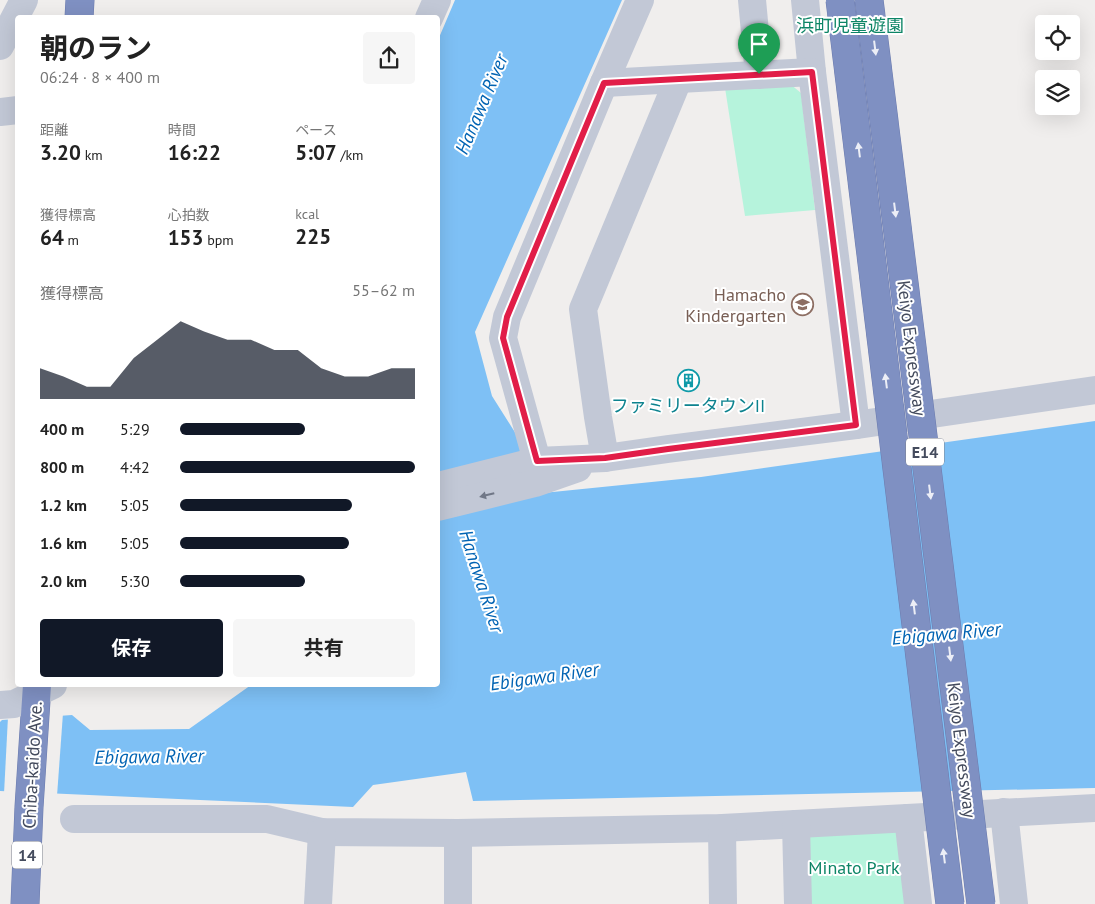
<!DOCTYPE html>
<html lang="ja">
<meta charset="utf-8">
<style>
body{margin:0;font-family:"PT Sans","Noto Sans JP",sans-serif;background:#f6f6f6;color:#222;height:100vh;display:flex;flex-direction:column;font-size:19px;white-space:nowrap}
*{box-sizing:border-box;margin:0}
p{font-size:16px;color:#767676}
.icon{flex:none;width:28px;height:28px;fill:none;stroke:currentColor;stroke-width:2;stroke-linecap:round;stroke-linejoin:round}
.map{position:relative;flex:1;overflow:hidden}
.side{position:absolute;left:15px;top:15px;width:425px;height:672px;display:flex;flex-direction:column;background:#fff;border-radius:5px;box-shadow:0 5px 20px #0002}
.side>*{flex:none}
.fabs{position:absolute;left:1035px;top:15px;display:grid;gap:10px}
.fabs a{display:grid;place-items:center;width:45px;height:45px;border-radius:5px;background:#fff;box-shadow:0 5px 20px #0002;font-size:25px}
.pin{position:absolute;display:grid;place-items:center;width:42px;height:42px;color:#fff;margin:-51px -21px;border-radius:50% 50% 50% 0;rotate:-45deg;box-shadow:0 0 5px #0007}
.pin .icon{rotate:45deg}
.round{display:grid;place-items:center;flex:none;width:52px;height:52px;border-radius:5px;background:#f6f6f6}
.summary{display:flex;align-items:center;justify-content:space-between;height:85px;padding:0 25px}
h1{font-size:28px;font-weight:700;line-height:38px}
.stats{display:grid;grid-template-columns:repeat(3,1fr);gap:8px;height:85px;padding:5px 25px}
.stats div{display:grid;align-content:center}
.stats b{font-size:21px;font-weight:700}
.stats small{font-size:14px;font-weight:400}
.stats p{font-size:14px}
.chart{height:140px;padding:10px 25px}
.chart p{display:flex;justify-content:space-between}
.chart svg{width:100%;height:90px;margin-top:5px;fill:#111827;opacity:.7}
.cta{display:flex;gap:10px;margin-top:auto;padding:10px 25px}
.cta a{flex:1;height:58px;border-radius:5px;background:#111827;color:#fff;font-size:20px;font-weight:700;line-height:58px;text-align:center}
.cta a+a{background:#f6f6f6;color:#222}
ul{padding:0 25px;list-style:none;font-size:16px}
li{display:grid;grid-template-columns:80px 60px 1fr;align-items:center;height:38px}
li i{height:12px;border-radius:6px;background:#111827}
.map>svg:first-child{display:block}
</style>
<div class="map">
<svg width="1095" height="904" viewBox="0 0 1095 904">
<rect width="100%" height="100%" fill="#f0eeed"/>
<g fill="#b6f3dc">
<path d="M789,83L801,93L815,210L745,216L725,88Z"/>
<path d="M903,828L911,904H806L804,831Z"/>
</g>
<path fill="#7ec0f5" d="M455,0H622L475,332L492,396L516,434L533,494L701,477L1095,421V788L473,801L466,772L373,785L353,807L0,791V722L2,720L72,715L90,730L189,729L251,685H438V40Z"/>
<path fill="#f0eeed" d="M63,713L57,796L4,794L8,717Z"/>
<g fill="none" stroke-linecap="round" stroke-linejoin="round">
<defs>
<g id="highway">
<path d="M79,18L80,0"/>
<path d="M25,904L29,807L37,685"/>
</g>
</defs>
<use href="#highway" stroke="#6b7bae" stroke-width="29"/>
<g stroke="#c2c8d6" stroke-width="28">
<path d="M752,0L759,75"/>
<path d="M805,0L812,72L856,425"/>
<path d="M429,18L437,0"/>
<path d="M0,46L24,0"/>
<path d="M604,83L812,72"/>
<path d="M0,112L18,110"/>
<path d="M605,458L598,417L583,309L678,80"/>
<path d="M537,461L503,338L507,317L604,83L640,0"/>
<path d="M438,486L537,461L605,458L668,449L856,425L1095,390"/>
<path d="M438,507L535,483L578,468"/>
<path d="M0,705L14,704L53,685"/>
<path d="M1004,812L1014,904"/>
<path d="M908,818L918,904"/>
<path d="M74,819H267L322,832L458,833L722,828L1095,808"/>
<path d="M796,824L798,904"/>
<path d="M722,828L723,904"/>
<path d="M458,833V904"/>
<path d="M318,904L322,832"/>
</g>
<use href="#highway" stroke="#7f90c2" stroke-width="28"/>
<defs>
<g id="highway-bridge">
<path d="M840,0L950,904"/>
<path d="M869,0L981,904"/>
</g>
</defs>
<use href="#highway-bridge" stroke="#6b7bae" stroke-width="29" stroke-linecap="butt"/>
<use href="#highway-bridge" stroke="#7f90c2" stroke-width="28"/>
</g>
<defs><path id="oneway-solid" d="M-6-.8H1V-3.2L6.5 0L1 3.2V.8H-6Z" transform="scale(1.25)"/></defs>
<g fill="#eceef6">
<use href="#oneway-solid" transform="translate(875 48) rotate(83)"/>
<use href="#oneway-solid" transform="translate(859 150) rotate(-97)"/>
<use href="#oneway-solid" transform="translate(895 210) rotate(83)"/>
<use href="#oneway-solid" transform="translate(886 381) rotate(-97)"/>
<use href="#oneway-solid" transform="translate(930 492) rotate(83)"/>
<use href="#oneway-solid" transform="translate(914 607) rotate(-97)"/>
<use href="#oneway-solid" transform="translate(950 654) rotate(83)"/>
<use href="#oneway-solid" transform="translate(944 856) rotate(-97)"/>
</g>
<use fill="#707787" href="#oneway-solid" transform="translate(487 495) rotate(166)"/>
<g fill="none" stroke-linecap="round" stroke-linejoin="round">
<defs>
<path id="route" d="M812,72L856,425L668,449L605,458L537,461L503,338L507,317L604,83Z"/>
</defs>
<use href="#route" stroke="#fff" stroke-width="10"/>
<use href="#route" stroke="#e11d48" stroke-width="6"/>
</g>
<defs>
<symbol id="school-ring" viewBox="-11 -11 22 22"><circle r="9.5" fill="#fff" stroke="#8d6e63" stroke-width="1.5"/><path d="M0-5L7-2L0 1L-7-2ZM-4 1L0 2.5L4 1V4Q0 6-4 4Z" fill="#8d6e63"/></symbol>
<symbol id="building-ring" viewBox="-11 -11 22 22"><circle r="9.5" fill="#fff" stroke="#0f9aa8" stroke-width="1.5"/><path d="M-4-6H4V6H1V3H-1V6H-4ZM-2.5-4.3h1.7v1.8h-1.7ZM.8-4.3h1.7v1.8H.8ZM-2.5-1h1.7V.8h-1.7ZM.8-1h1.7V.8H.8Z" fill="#0f9aa8"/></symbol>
</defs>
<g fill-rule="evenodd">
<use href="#school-ring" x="790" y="292" width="25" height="25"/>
<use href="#building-ring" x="676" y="368" width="25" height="25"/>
</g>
<g text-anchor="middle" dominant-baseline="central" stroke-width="4" stroke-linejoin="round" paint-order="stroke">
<g fill="#fff" stroke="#7c818e" stroke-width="1">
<rect x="906" y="438.5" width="38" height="27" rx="4"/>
<rect x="12" y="841.5" width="30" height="27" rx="4"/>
</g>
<g font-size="16" font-weight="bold" fill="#444b5d">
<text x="925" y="452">E14</text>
<text x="27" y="855">14</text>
</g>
<g font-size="18" fill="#0d8566" stroke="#fff">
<text x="850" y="25">浜町児童遊園</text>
<text x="854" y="867">Minato Park</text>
</g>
<g font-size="18" fill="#785e54" stroke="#fff" text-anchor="end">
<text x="786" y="294">Hamacho<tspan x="786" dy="21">Kindergarten</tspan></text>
</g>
<g font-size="18" fill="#444b5d" stroke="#fff">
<text transform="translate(912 348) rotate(83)">Keiyo Expressway</text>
<text transform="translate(962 750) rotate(83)">Keiyo Expressway</text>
<text transform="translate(32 765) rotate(-87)">Chiba-kaido Ave.</text>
</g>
<g font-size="18" fill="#0d838f" stroke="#fff">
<text x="688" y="405">ファミリータウンII</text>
</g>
<g font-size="19" font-style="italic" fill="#0063b3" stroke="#fff">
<text transform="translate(481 104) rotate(-67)">Hanawa River</text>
<text transform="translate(482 581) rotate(72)">Hanawa River</text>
<text transform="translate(946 633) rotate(-5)">Ebigawa River</text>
<text transform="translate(544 676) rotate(-8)">Ebigawa River</text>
<text transform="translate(149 756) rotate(-1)">Ebigawa River</text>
</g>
</g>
</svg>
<div class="fabs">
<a><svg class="icon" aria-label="locate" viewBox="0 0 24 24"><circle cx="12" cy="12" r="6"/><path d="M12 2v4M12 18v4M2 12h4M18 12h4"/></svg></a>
<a><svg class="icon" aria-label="layers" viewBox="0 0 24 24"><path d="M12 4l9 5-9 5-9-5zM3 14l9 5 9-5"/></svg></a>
</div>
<div class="pin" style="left:759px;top:74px;background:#1e9e55"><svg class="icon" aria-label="arrive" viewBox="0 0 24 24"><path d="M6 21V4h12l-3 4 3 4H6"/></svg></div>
<section class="side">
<div class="summary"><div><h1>朝のラン</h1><p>06:24 · 8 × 400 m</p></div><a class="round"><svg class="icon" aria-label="share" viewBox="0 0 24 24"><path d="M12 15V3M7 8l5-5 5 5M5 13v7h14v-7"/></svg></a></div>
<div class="stats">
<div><p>距離</p><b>3.20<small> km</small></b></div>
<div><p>時間</p><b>16:22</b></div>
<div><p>ペース</p><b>5:07<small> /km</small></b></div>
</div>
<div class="stats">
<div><p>獲得標高</p><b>64<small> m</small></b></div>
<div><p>心拍数</p><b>153<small> bpm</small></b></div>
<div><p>kcal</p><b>225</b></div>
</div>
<div class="chart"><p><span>獲得標高</span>55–62 m</p>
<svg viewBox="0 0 160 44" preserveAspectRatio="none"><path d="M0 44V29L10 33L20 38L30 38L40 24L50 15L60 6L70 11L80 15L90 15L100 20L110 20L120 29L130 33L140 33L150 29L160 29V44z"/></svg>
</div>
<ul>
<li><b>400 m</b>5:29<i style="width:53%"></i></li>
<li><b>800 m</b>4:42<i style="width:100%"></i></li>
<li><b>1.2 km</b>5:05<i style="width:73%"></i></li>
<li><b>1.6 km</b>5:05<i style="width:72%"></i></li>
<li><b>2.0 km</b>5:30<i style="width:53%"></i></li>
</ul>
<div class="cta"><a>保存</a><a>共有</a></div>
</section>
</div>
